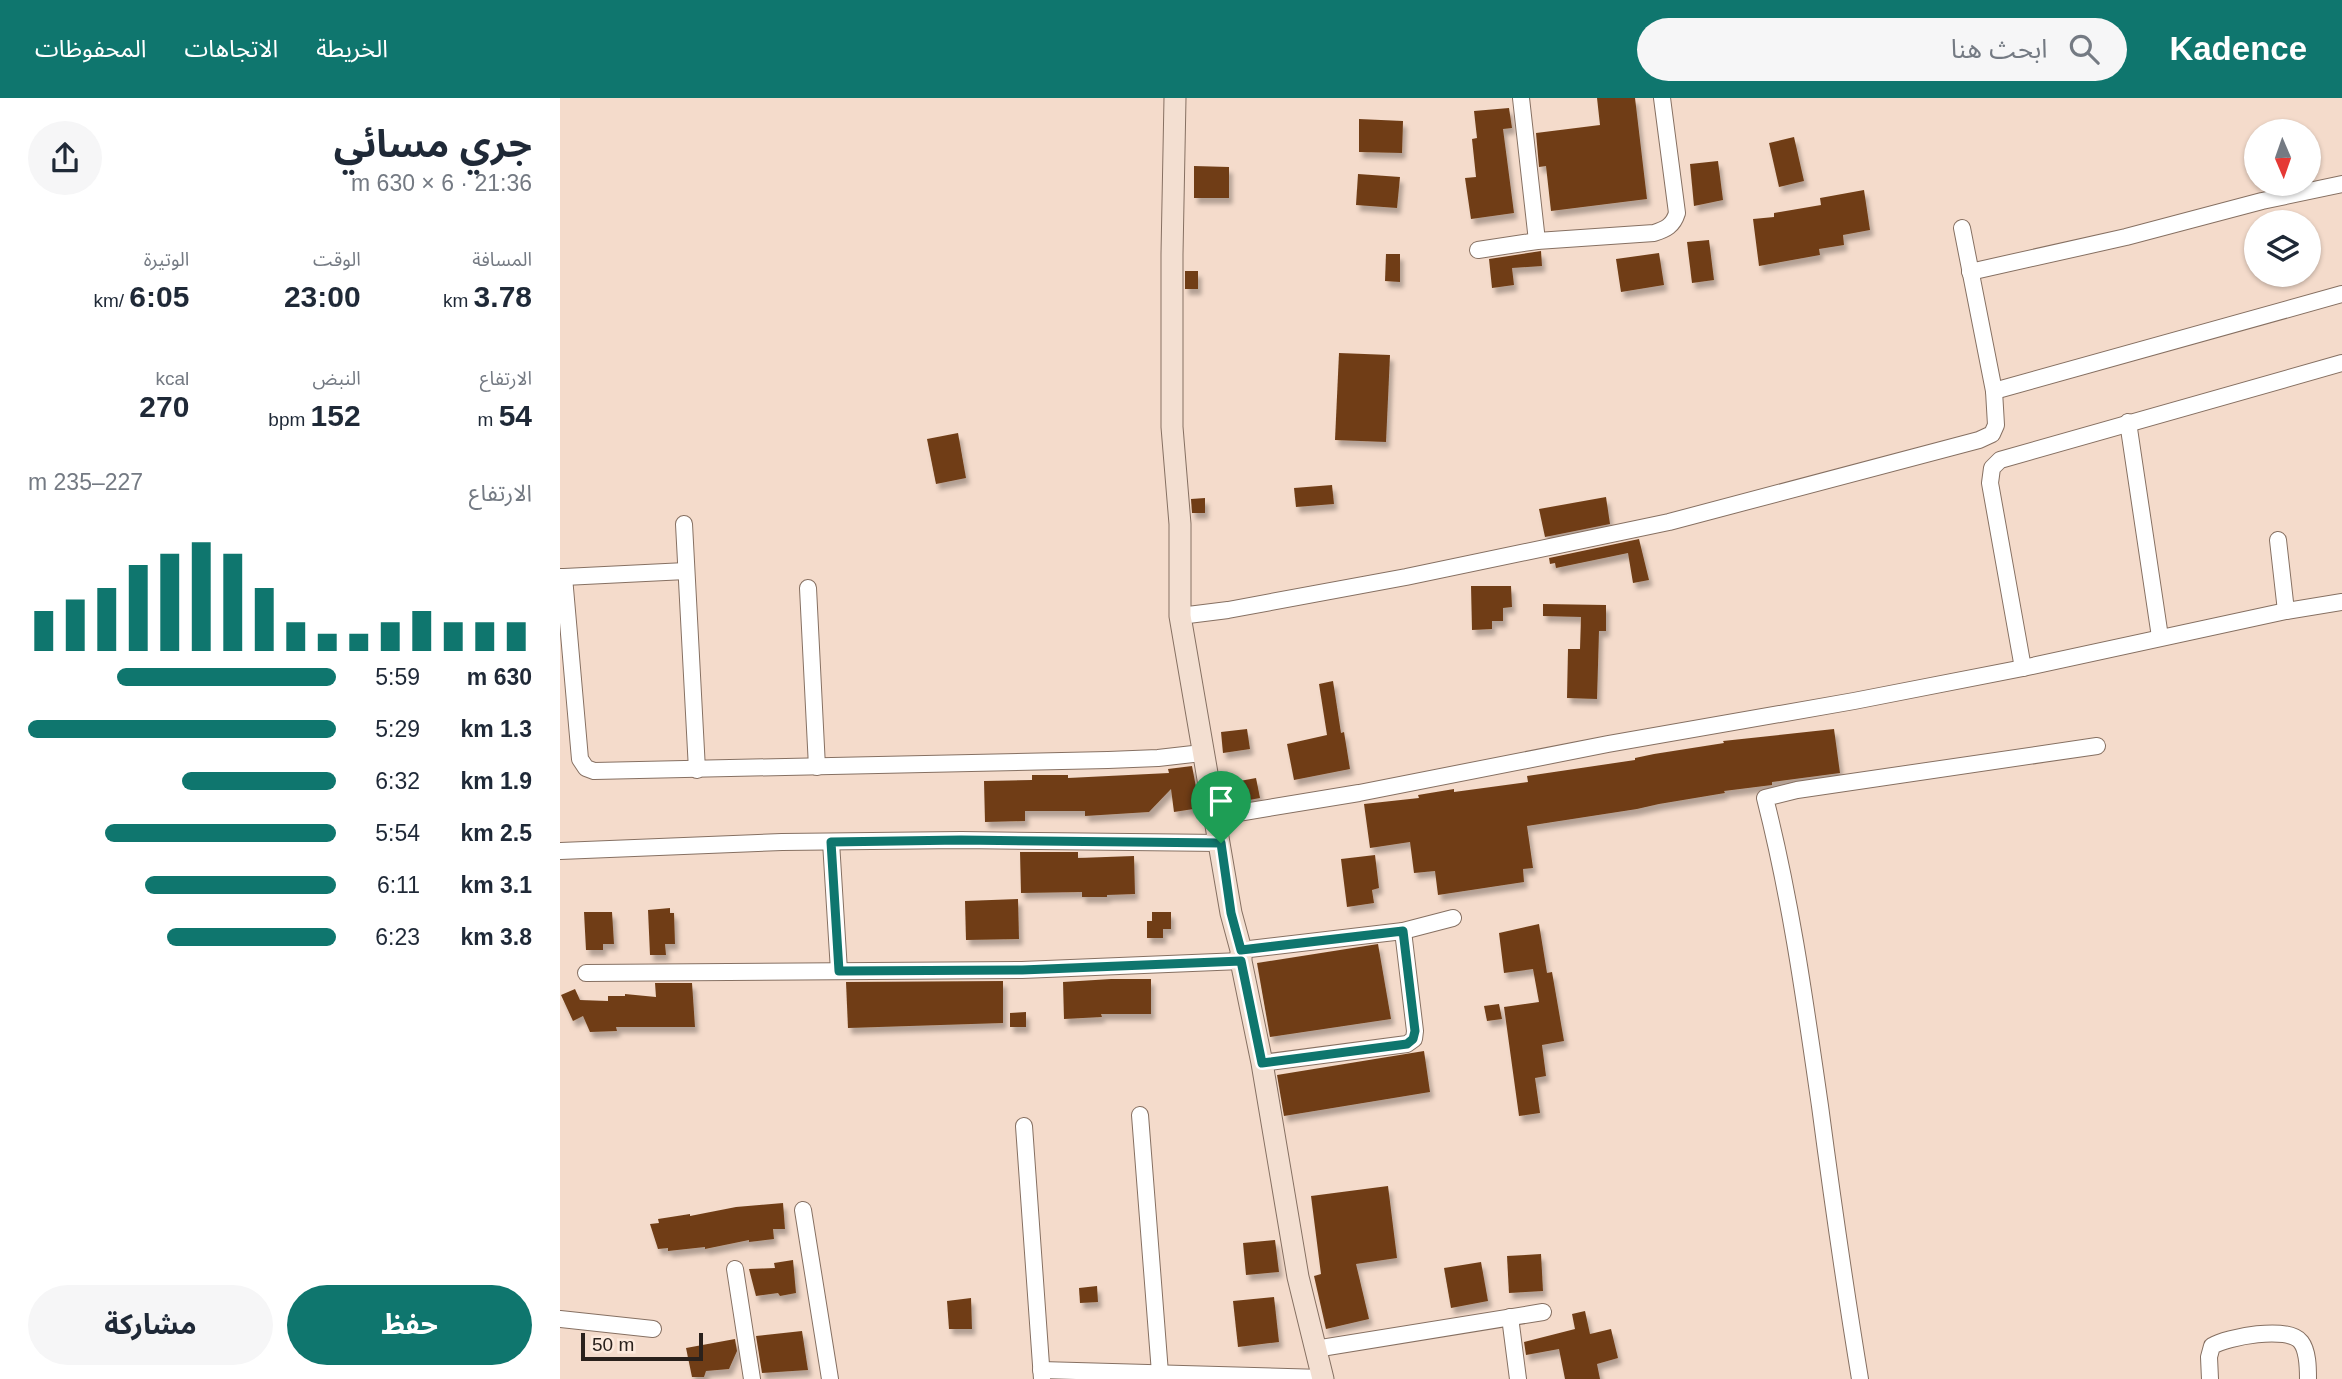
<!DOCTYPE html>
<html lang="ar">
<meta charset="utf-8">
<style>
body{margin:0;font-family:Helvetica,"Noto Sans Arabic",sans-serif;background:#f6f6f7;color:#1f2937;direction:rtl;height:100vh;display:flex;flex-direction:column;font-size:26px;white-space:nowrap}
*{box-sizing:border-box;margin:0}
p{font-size:23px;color:#747a83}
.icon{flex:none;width:38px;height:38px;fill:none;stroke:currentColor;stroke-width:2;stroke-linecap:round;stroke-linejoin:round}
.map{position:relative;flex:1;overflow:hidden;direction:ltr}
.panel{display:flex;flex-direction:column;background:#fff;width:560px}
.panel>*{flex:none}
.needle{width:46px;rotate:178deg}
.buttons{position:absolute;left:1684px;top:21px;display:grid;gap:14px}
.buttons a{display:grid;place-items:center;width:77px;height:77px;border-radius:50%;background:#fff;box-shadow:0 2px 5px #0004;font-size:35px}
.scale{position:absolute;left:21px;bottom:18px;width:122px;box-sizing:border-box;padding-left:7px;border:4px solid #2a211c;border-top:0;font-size:19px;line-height:24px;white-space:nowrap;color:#2a211c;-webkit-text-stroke:5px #fdeadd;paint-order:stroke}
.pin{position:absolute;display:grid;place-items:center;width:60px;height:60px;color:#fff;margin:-72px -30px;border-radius:50% 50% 50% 0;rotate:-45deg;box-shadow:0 0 7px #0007}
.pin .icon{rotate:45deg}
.round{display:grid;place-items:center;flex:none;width:74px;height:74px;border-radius:37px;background:#f6f6f7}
.headline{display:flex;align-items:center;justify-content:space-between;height:119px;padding:0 28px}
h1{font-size:38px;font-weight:700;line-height:52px}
.metrics{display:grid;grid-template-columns:repeat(3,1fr);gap:10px;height:119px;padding:7px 28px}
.metrics div{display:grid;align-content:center}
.metrics b{font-size:30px;font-weight:700}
.metrics small{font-size:19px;font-weight:400}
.metrics p{font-size:19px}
.chart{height:196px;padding:14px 28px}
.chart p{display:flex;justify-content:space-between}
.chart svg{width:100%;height:126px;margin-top:7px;stroke:#0f766e;stroke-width:6}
.action{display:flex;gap:14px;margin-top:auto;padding:14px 28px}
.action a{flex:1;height:80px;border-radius:42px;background:#0f766e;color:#fff;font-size:28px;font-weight:700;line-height:80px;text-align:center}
.action a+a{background:#f6f6f7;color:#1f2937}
ul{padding:0 28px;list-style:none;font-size:23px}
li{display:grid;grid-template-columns:112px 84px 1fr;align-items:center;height:52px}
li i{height:18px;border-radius:9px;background:#0f766e}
header{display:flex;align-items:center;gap:42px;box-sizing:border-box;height:98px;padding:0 35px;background:#0f766e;color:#fff}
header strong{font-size:33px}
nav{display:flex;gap:38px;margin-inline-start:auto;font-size:24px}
.search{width:490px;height:63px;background:#f6f6f7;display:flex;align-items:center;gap:18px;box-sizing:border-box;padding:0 24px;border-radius:38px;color:#747a83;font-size:26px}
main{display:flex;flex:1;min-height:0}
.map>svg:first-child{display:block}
</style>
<header>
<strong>Kadence</strong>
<div class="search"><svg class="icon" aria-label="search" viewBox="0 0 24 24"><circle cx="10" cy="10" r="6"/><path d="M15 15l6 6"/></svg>ابحث هنا</div>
<nav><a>الخريطة</a><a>الاتجاهات</a><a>المحفوظات</a></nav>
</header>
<main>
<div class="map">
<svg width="1782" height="1281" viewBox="0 0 1782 1281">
<defs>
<filter id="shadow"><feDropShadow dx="3.5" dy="6" stdDeviation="2" flood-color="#0004"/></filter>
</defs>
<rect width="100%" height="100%" fill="#f4dbcb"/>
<g fill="#703e17" filter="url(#shadow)">
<path d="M1037,0H1075L1087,101L991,113L986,68L979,69L976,35L1040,27Z"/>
<path d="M949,10L952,30L943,31L954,115L911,121L905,80L916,79L912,41L917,40L914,13Z"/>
<path d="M799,21L843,23L842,55L799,54Z"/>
<path d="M1234,39L1244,83L1219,89L1209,45Z"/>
<path d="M1158,63L1163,102L1134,108L1130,66Z"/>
<path d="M634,68L669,69V100H634Z"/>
<path d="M798,76L840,79L837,110L796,107Z"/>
<path d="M1304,92L1310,132L1283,137L1284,147L1259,151L1260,157L1199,168L1193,121L1214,119V115L1261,107L1260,100Z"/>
<path d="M1149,142L1154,182L1132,185L1127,144Z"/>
<path d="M981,153L982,168L952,170L954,187L932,190L929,161Z"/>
<path d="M1099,155L1104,187L1061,194L1056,161Z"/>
<path d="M826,156H840V184L825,183Z"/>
<rect x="625" y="173" width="13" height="18"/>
<path d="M779,255L830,257L826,344L775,342Z"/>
<path d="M398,335L406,380L376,386L367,341Z"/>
<path d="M772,387L774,406L736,409L734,390Z"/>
<path d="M1046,399L1050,426L985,439L979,411Z"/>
<path d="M645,400V415H632L631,401Z"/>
<path d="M1079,441L1089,482L1073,485L1068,455L996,470L995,465L990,466L989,460Z"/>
<path d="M911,488H951L952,509L943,510V523H932V531L912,532Z"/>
<path d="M983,506L1046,507V533H1039L1037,601L1007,600L1008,551H1020L1021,519L983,518Z"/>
<path d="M773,583L781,635L784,634L790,671L734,682L727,646L767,637L759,586Z"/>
<path d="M687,631L690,651L663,655L661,634Z"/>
<path d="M1274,631L1280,675L1212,684V687L1164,693L1165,695L1099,706L1077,711L967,728L973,770L963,771L964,784L878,797L875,773L854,775L850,744L810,750L804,706L859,700L858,697L894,691V694L968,684L967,678L1075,662V660L1094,656L1164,645L1163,643Z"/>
<path d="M632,668L640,710L614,714L611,691L589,714L525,718V713H465V723L425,724L424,683L472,682V677H508V680L609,675L608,671Z"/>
<path d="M696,680L700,700L673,705L669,685Z"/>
<path d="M460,754H518V760L574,758L575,796L547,797V799H522V794L461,795Z"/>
<path d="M815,757L819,790L812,792L814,805L787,809L781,761Z"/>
<path d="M458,801L459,841L406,842L405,803Z"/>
<path d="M110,810V815H114L115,846H105L106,857H90L88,812Z"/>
<path d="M24,814H52L54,846H43V852H26Z"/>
<path d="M592,814H611V831H603V840H587V823H592Z"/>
<path d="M979,826L987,875L992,874L1004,943L982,947L986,978L975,980L980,1015L959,1018L944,909L979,904L973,871L944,875L939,835Z"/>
<path d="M818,846L831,921L710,939L697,865Z"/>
<path d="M551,881H591V916H541L542,919L504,921L503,884Z"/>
<path d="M443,883V925L288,930L286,884Z"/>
<path d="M95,885H132L135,929H56L57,933L30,934L23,918L13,923L1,897L15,891L20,902L48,903V898H65V896L96,899Z"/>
<path d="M939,906L942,921L927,923L924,908Z"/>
<path d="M466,914V929H450V915Z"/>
<path d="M864,953L870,994L724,1018L717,977Z"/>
<path d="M828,1088L837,1160L796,1166L809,1221L766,1231L754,1178L761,1176L751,1098Z"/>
<path d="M223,1105L225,1131H213L214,1141L189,1144V1142L145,1151V1149L108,1153V1150L98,1151L90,1126L99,1125L98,1121L130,1116V1118L176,1109Z"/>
<path d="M715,1142L719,1174L686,1177L683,1145Z"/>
<path d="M981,1156L983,1193L949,1195L947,1158Z"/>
<path d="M233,1162L236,1195L220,1198L218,1195L196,1198L189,1171L215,1170L214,1165Z"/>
<path d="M921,1164L928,1203L891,1210L884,1170Z"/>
<path d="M537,1188L538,1204L520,1205L519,1190Z"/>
<path d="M714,1199L719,1244L678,1249L673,1203Z"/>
<path d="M411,1200L412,1231H389L387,1203Z"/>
<path d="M1025,1213L1030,1236L1051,1231L1058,1260L1037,1266L1040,1281H1005L999,1251L966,1257L964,1244L1015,1231L1012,1216Z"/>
<path d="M242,1233L248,1272L202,1275L196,1238Z"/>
<path d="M175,1241L177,1253L169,1271L146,1273L144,1279H132L126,1250Z"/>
</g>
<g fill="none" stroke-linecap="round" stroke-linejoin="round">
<defs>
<g id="minor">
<path d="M961,0L977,143"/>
<path d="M918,152L977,143L1094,135C1106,131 1113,128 1117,115L1102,0"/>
<path d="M1410,174L1566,139L1702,103L1782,86"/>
<path d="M1434,293L1782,196"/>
<path d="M1568,324L1600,539"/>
<path d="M124,426L137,672"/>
<path d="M1718,442L1726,513"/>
<path d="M0,479H4L20,661L26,670L34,673L548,662L598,660L642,655"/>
<path d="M4,479L126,473"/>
<path d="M248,490L257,669"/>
<path d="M620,518L668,512L846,479L1109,424L1419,342L1432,336L1436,327L1434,293L1402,130"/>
<path d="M1463,570L1430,385L1432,370L1440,362L1782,265"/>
<path d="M654,719L799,695L1048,646L1294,603L1463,570L1726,513L1782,504"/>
<path d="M271,744L279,873"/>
<path d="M0,753L222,744L401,742L661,745"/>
<path d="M681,852L843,833L893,820"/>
<path d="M26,875L462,872L681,863"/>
<path d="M702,965L847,946L854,941L855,933L843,833"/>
<path d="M580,1017L600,1275"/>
<path d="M464,1028L482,1281"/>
<path d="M243,1112L270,1281"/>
<path d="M175,1171L192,1281"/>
<path d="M950,1219L958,1281"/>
<path d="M0,1221L93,1231"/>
<path d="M755,1251L983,1214"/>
<path d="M481,1272L763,1280"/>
<path d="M1300,1281C1285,1190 1272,1099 1260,1008C1245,904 1231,802 1205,700L1237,692L1537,648"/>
<path d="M1650,1281L1649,1259L1652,1248C1667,1239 1728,1227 1741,1244C1748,1253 1748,1270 1748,1281"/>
</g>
<path id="secondary" d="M615,0L612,156V329L620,426V518L671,815L681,852V863L702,965L738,1179L763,1281"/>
</defs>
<use href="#minor" stroke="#867062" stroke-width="18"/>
<use href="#secondary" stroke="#867062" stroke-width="23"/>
<use href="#minor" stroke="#fff" stroke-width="16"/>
<use href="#secondary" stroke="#f3dfd1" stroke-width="21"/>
</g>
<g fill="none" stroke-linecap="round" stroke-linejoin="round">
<defs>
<path id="route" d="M401,742L661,745L671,815L681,852L843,833L855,933L853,941L847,946L702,965L681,863L462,872L279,873L271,744Z"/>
</defs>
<use href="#route" stroke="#fff" stroke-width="14"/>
<use href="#route" stroke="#0f766e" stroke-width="9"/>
</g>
</svg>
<div class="buttons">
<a><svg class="needle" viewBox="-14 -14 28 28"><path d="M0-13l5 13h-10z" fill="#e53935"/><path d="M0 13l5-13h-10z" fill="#747a83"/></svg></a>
<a><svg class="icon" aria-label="layers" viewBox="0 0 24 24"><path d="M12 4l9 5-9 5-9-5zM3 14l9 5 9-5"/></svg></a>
</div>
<div class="scale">50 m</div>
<div class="pin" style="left:661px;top:745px;background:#1e9e55"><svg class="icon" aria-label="arrive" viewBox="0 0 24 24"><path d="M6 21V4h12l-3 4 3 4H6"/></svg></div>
</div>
<section class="panel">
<div class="headline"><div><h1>جري مسائي</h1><p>21:36 · 6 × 630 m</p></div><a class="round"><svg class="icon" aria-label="share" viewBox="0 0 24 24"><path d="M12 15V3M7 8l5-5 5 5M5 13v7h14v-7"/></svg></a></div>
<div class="metrics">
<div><p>المسافة</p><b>3.78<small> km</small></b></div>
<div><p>الوقت</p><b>23:00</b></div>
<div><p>الوتيرة</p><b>6:05<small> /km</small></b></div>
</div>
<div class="metrics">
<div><p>الارتفاع</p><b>54<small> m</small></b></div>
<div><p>النبض</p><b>152<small> bpm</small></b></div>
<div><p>kcal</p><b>270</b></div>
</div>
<div class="chart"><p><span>الارتفاع</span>227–235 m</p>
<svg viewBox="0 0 160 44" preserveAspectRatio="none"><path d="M5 44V30M15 44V26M25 44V22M35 44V14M45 44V10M55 44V6M65 44V10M75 44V22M85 44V34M95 44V38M105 44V38M115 44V34M125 44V30M135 44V34M145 44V34M155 44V34"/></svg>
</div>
<ul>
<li><b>630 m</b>5:59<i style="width:71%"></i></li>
<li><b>1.3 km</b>5:29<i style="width:100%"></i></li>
<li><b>1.9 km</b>6:32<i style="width:50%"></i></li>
<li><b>2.5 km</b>5:54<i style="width:75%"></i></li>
<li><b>3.1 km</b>6:11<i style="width:62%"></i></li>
<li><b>3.8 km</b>6:23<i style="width:55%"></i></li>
</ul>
<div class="action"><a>حفظ</a><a>مشاركة</a></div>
</section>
</main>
